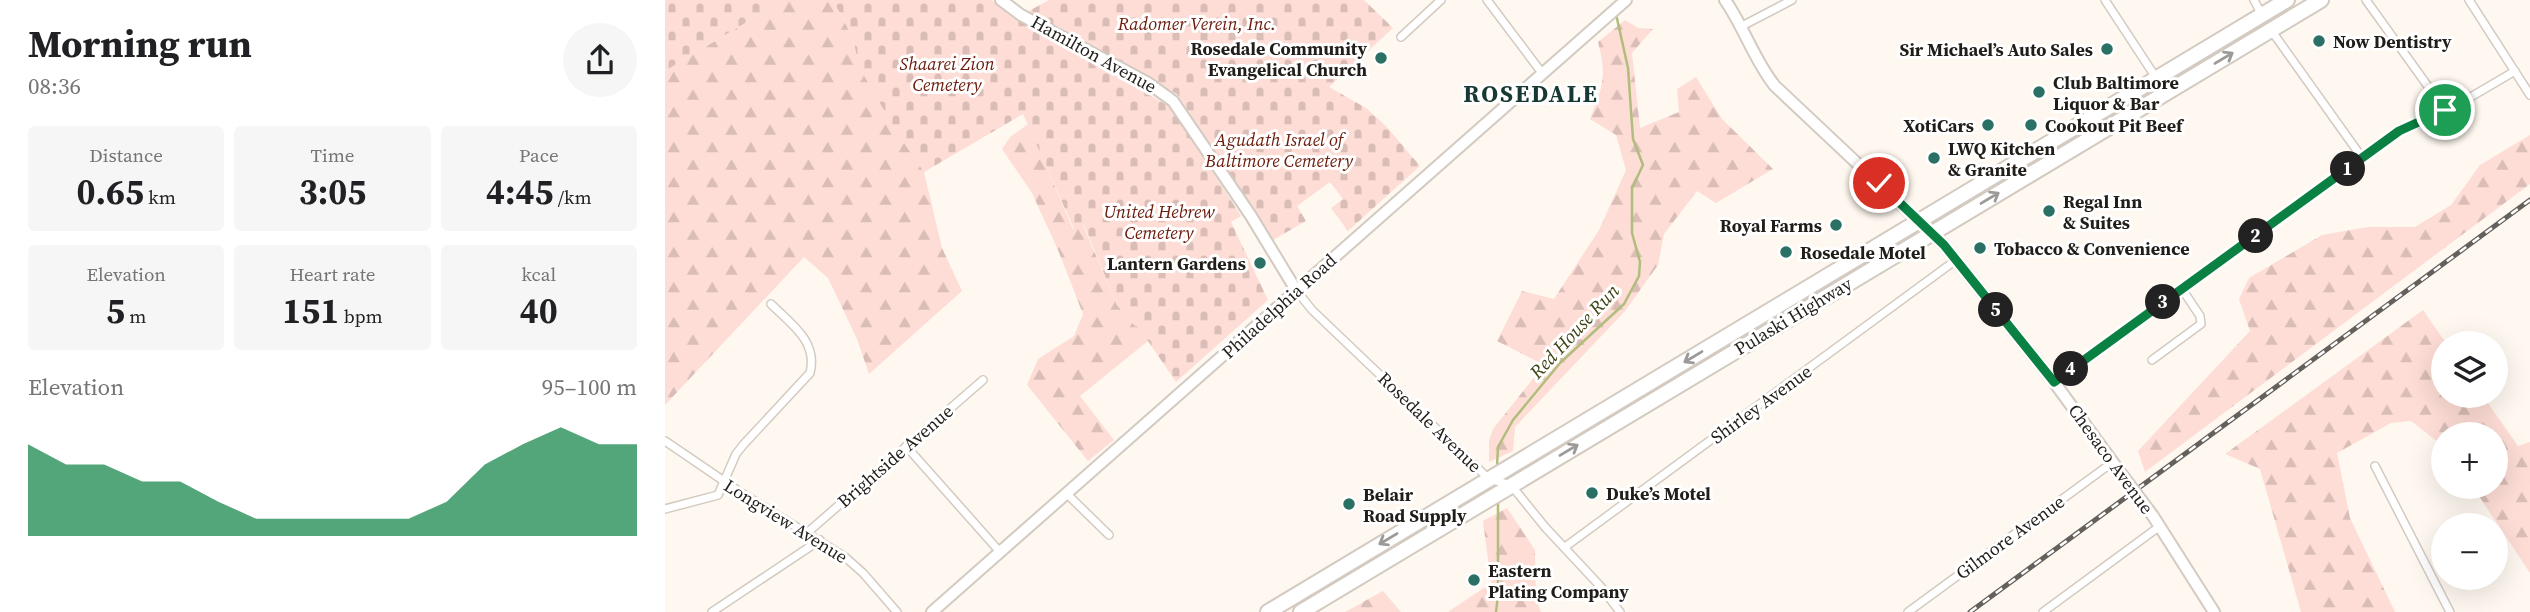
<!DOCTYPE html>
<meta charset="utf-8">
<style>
body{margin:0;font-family:"Source Serif 4",serif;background:#f6f6f6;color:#202124;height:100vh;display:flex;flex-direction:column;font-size:26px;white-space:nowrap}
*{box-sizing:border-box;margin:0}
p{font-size:23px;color:#757577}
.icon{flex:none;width:38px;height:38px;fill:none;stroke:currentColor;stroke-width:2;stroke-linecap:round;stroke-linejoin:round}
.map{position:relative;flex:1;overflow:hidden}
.drawer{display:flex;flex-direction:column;background:#fff;width:665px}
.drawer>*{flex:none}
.tools{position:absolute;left:1766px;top:331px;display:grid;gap:14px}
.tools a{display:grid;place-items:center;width:77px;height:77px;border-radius:50%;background:#fff;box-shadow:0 7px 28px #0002;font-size:35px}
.pin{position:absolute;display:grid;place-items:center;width:60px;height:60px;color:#fff;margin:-30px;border:4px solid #fff;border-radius:50%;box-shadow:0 2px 7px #0007}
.km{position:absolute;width:35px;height:35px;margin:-18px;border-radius:50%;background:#222;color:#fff;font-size:19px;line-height:35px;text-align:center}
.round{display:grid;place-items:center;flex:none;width:74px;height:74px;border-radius:37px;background:#f6f6f6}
.head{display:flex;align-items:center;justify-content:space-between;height:119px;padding:0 28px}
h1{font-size:38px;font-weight:700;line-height:52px}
.stats{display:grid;grid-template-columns:repeat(3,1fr);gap:10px;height:119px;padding:7px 28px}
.stats div{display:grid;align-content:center;border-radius:7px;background:#f6f6f6;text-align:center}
.stats b{font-size:35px;font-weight:700}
.stats small{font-size:19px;font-weight:400}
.stats p{font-size:19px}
.chart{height:196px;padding:14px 28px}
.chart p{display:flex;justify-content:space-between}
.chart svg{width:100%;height:126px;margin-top:7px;fill:#0b8043;opacity:.7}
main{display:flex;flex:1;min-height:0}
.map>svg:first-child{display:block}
</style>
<main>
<section class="drawer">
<div class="head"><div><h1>Morning run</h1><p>08:36</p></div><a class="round"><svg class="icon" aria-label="share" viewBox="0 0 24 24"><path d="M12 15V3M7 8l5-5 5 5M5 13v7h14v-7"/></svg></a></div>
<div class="stats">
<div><p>Distance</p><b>0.65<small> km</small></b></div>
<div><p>Time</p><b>3:05</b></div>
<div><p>Pace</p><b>4:45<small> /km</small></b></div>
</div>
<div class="stats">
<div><p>Elevation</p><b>5<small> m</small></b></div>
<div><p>Heart rate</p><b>151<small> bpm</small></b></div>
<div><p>kcal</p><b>40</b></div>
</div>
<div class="chart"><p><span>Elevation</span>95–100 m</p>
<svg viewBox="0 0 160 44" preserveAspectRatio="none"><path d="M0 44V12L10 19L20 19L30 25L40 25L50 32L60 38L70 38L80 38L90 38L100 38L110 32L120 19L130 12L140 6L150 12L160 12V44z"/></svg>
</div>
</section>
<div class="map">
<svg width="1865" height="612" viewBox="0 0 1865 612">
<defs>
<pattern id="forest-firs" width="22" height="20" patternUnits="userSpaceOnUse" patternTransform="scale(1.75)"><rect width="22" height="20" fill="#fdddd5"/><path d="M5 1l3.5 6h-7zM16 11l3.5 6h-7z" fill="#d9bdb6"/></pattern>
<pattern id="cemetery-stones" width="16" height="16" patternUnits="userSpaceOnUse" patternTransform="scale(1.75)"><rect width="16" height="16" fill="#fdddd5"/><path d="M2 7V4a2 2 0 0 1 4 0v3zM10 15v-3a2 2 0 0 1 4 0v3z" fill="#d9bdb6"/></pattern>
</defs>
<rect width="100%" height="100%" fill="#fff8f0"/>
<g fill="url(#forest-firs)">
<path d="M118,0H168L188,38L194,67L259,172L277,248L297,291L204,374L192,339L163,278L139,257L0,405V71Z"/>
<path d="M960,20L973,28L988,29L967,53L975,128L1014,112L1012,89L1031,77L1057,119L1108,169L1051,203L1032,191L999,234L993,265L960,311L850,427L848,451L824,462V441L828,429L879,365L832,341L857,291L889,299L934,230L961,170L951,135L925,119C938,86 942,77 933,42Z"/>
<path d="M363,124L408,229L418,225L452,305L483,341L415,396L449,440L423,461L362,385L373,359L409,336L418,314L393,250L367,193L337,149L345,137Z"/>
<path d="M1865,135V184L1480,472L1473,451L1585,331L1574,299L1584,278L1657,235L1703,227H1750L1786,205L1815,165Z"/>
<path d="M1758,310L1781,343H1778V396H1818L1853,446L1865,442V573L1808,487L1830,486V434H1778V446L1746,421L1726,423L1672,453L1685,518L1730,612H1636L1595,469L1560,454Z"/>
<path d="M842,508L870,550L871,600L876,612H783L826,583L818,521Z"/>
<path d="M718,591L736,612H680Z"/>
</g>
<g fill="url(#cemetery-stones)">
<path d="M0,0H118L0,71Z"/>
<path d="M168,0H327L341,12L502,105L509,112L576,216L566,222L603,300L511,382L483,341L452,305L419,225L409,229L358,114L259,172L234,136L194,67L188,38Z"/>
<path d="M384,0H699L728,28L664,87L701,108L721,126L755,166L683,231L666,208L678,199L665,182L632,206L641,221L608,240L512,94L466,70L397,29L362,12Z"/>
</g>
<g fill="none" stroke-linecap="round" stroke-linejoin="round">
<g stroke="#b1bd7d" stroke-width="2.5">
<path d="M832,467L833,447L848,420L895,363L959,304L974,276L975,262L967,233V188L978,165L968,139L963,68L951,14"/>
<path d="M831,612L833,596V502"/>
</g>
<defs>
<g id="street">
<path d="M822,0L877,73"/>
<path d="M1440,0L1501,93"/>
<path d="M1589,0L1597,15"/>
<path d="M1701,0L1780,110"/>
<path d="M1804,0L1865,95"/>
<path d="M1077,26L1127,0"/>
<path d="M1606,30L1698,159"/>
<path d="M736,37L776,0"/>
<path d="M631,290L647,310L824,479L846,485L880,527L936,587L955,612"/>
<path d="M1487,360L1536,324L1535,316L1517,289"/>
<path d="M1389,382L1734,131L1804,98L1850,71"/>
<path d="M0,441L75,492L180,557L198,573L232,612"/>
<path d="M241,446L335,552"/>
<path d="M1710,466L1785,612"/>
<path d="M402,494L444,535"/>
<path d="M0,509L53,495L71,454L79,444L145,373C153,341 126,324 106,304"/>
<path d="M143,532L318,380"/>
<path d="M900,547L1291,260"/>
<path d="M47,612L155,540"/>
<path d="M1243,612L1448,462"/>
<path d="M1378,612L1495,526"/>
</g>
<g id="secondary">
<path d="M336,0L356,15L483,83L508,101L586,216L631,290"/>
<path d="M1060,0C1079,27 1089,60 1110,86L1279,245L1389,382L1452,468"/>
<path d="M1488,516L1549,612"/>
<path d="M267,612L961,0"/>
</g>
<g id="highway">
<path d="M603,612L1622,0"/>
<path d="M636,612L1656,0"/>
</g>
</defs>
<use href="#street" stroke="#d3cbc1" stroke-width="10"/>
<use href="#secondary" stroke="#d3cbc1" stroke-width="14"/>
<use href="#highway" stroke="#d3cbc1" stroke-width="18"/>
<use href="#street" stroke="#fff" stroke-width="7"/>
<use href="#secondary" stroke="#fff" stroke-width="10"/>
<use href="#highway" stroke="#fff" stroke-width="14"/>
<defs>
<path id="rail" d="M1305,612L1865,200"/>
</defs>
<use href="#rail" stroke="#64605b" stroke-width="5"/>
<use href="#rail" stroke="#fff" stroke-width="2.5" stroke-dasharray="8" stroke-linecap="butt"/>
<defs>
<path id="secondary-bridge" d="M1452,468L1488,516"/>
</defs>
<use href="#secondary-bridge" stroke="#d3cbc1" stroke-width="14" stroke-linecap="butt"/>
<use href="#secondary-bridge" stroke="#fff" stroke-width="10"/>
</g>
<defs><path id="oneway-shaft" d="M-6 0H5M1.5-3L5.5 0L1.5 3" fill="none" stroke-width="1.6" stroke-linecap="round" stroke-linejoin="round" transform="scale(1.75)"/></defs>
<g stroke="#9b9a98">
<use href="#oneway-shaft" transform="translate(1559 58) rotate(-31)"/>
<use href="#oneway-shaft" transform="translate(1325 198) rotate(-31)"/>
<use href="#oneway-shaft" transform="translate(1028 357) rotate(149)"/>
<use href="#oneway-shaft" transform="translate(904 450) rotate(-31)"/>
<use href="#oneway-shaft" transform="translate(723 539) rotate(149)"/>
</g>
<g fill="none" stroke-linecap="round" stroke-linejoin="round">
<defs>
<path id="route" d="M1214,183L1279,245L1389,382L1734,131L1780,110"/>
</defs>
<use href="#route" stroke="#fff" stroke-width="14"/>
<use href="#route" stroke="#0b8043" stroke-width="9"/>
</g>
<g fill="#2a7065" stroke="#fff" stroke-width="2.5">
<circle cx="1654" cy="41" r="7"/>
<circle cx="1442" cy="49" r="7"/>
<circle cx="716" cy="58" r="7"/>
<circle cx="1374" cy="92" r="7"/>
<circle cx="1323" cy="125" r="7"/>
<circle cx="1366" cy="125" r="7"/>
<circle cx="1269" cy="158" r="7"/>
<circle cx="1384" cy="211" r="7"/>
<circle cx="1171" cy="225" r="7"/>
<circle cx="1315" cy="248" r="7"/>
<circle cx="1121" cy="252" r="7"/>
<circle cx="595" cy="263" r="7"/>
<circle cx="927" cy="493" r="7"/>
<circle cx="684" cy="504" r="7"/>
<circle cx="809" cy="580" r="7"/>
</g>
<g text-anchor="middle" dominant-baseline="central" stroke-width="6" stroke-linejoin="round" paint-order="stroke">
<g font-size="18" font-style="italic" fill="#6b1a0b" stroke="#fff">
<text x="532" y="23">Radomer Verein, Inc.</text>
<text x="282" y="63">Shaarei Zion<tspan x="282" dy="21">Cemetery</tspan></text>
<text x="614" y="139">Agudath Israel of<tspan x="614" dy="21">Baltimore Cemetery</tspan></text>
<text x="494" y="211">United Hebrew<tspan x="494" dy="21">Cemetery</tspan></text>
</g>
<g font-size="18" font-weight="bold" fill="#211e1a" stroke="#fff" text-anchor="start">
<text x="1668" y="41">Now Dentistry</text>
<text x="702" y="48" text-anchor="end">Rosedale Community<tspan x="702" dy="21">Evangelical Church</tspan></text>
<text x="1428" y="49" text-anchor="end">Sir Michael’s Auto Sales</text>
<text x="1388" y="82">Club Baltimore<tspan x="1388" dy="21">Liquor &amp; Bar</tspan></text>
<text x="1309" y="125" text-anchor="end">XotiCars</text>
<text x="1380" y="125">Cookout Pit Beef</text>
<text x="1283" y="148">LWQ Kitchen<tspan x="1283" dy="21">&amp; Granite</tspan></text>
<text x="1398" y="201">Regal Inn<tspan x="1398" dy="21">&amp; Suites</tspan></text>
<text x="1157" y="225" text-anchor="end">Royal Farms</text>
<text x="1329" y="248">Tobacco &amp; Convenience</text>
<text x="1135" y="252">Rosedale Motel</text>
<text x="581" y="263" text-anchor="end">Lantern Gardens</text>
<text x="941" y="493">Duke’s Motel</text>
<text x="698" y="494">Belair<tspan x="698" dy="21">Road Supply</tspan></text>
<text x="823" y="570">Eastern<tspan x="823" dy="21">Plating Company</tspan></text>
</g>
<g font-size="18" fill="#211e1a" stroke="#fff">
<text transform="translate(429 54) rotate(29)">Hamilton Avenue</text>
<text transform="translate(614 306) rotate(-42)">Philadelphia Road</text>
<text transform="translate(1128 316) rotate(-31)">Pulaski Highway</text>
<text transform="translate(1096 404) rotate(-36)">Shirley Avenue</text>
<text transform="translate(765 422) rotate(44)">Rosedale Avenue</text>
<text transform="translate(230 456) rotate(-41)">Brightside Avenue</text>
<text transform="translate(1446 459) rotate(54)">Chesaco Avenue</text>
<text transform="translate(121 521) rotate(32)">Longview Avenue</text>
<text transform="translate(1345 537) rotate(-36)">Gilmore Avenue</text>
</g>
<g font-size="19" font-style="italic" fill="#3e4515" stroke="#fff">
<text transform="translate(909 331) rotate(-47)">Red House Run</text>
</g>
<g font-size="24" font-weight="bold" letter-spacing="2" fill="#183933" stroke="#fff">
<text x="866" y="93">ROSEDALE</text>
</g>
</g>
</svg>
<div class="tools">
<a><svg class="icon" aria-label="layers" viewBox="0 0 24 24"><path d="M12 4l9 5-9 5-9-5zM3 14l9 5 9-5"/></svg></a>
<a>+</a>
<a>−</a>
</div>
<div class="pin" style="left:1780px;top:110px;background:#1e9e55"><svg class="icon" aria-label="arrive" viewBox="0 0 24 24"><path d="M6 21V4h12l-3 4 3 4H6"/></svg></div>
<div class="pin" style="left:1214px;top:183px;background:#d93025"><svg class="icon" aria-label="check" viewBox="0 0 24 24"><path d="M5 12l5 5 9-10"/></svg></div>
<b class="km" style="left:1683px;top:169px">1</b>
<b class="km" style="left:1591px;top:236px">2</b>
<b class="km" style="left:1498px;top:302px">3</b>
<b class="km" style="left:1406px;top:369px">4</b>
<b class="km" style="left:1331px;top:310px">5</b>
</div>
</main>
